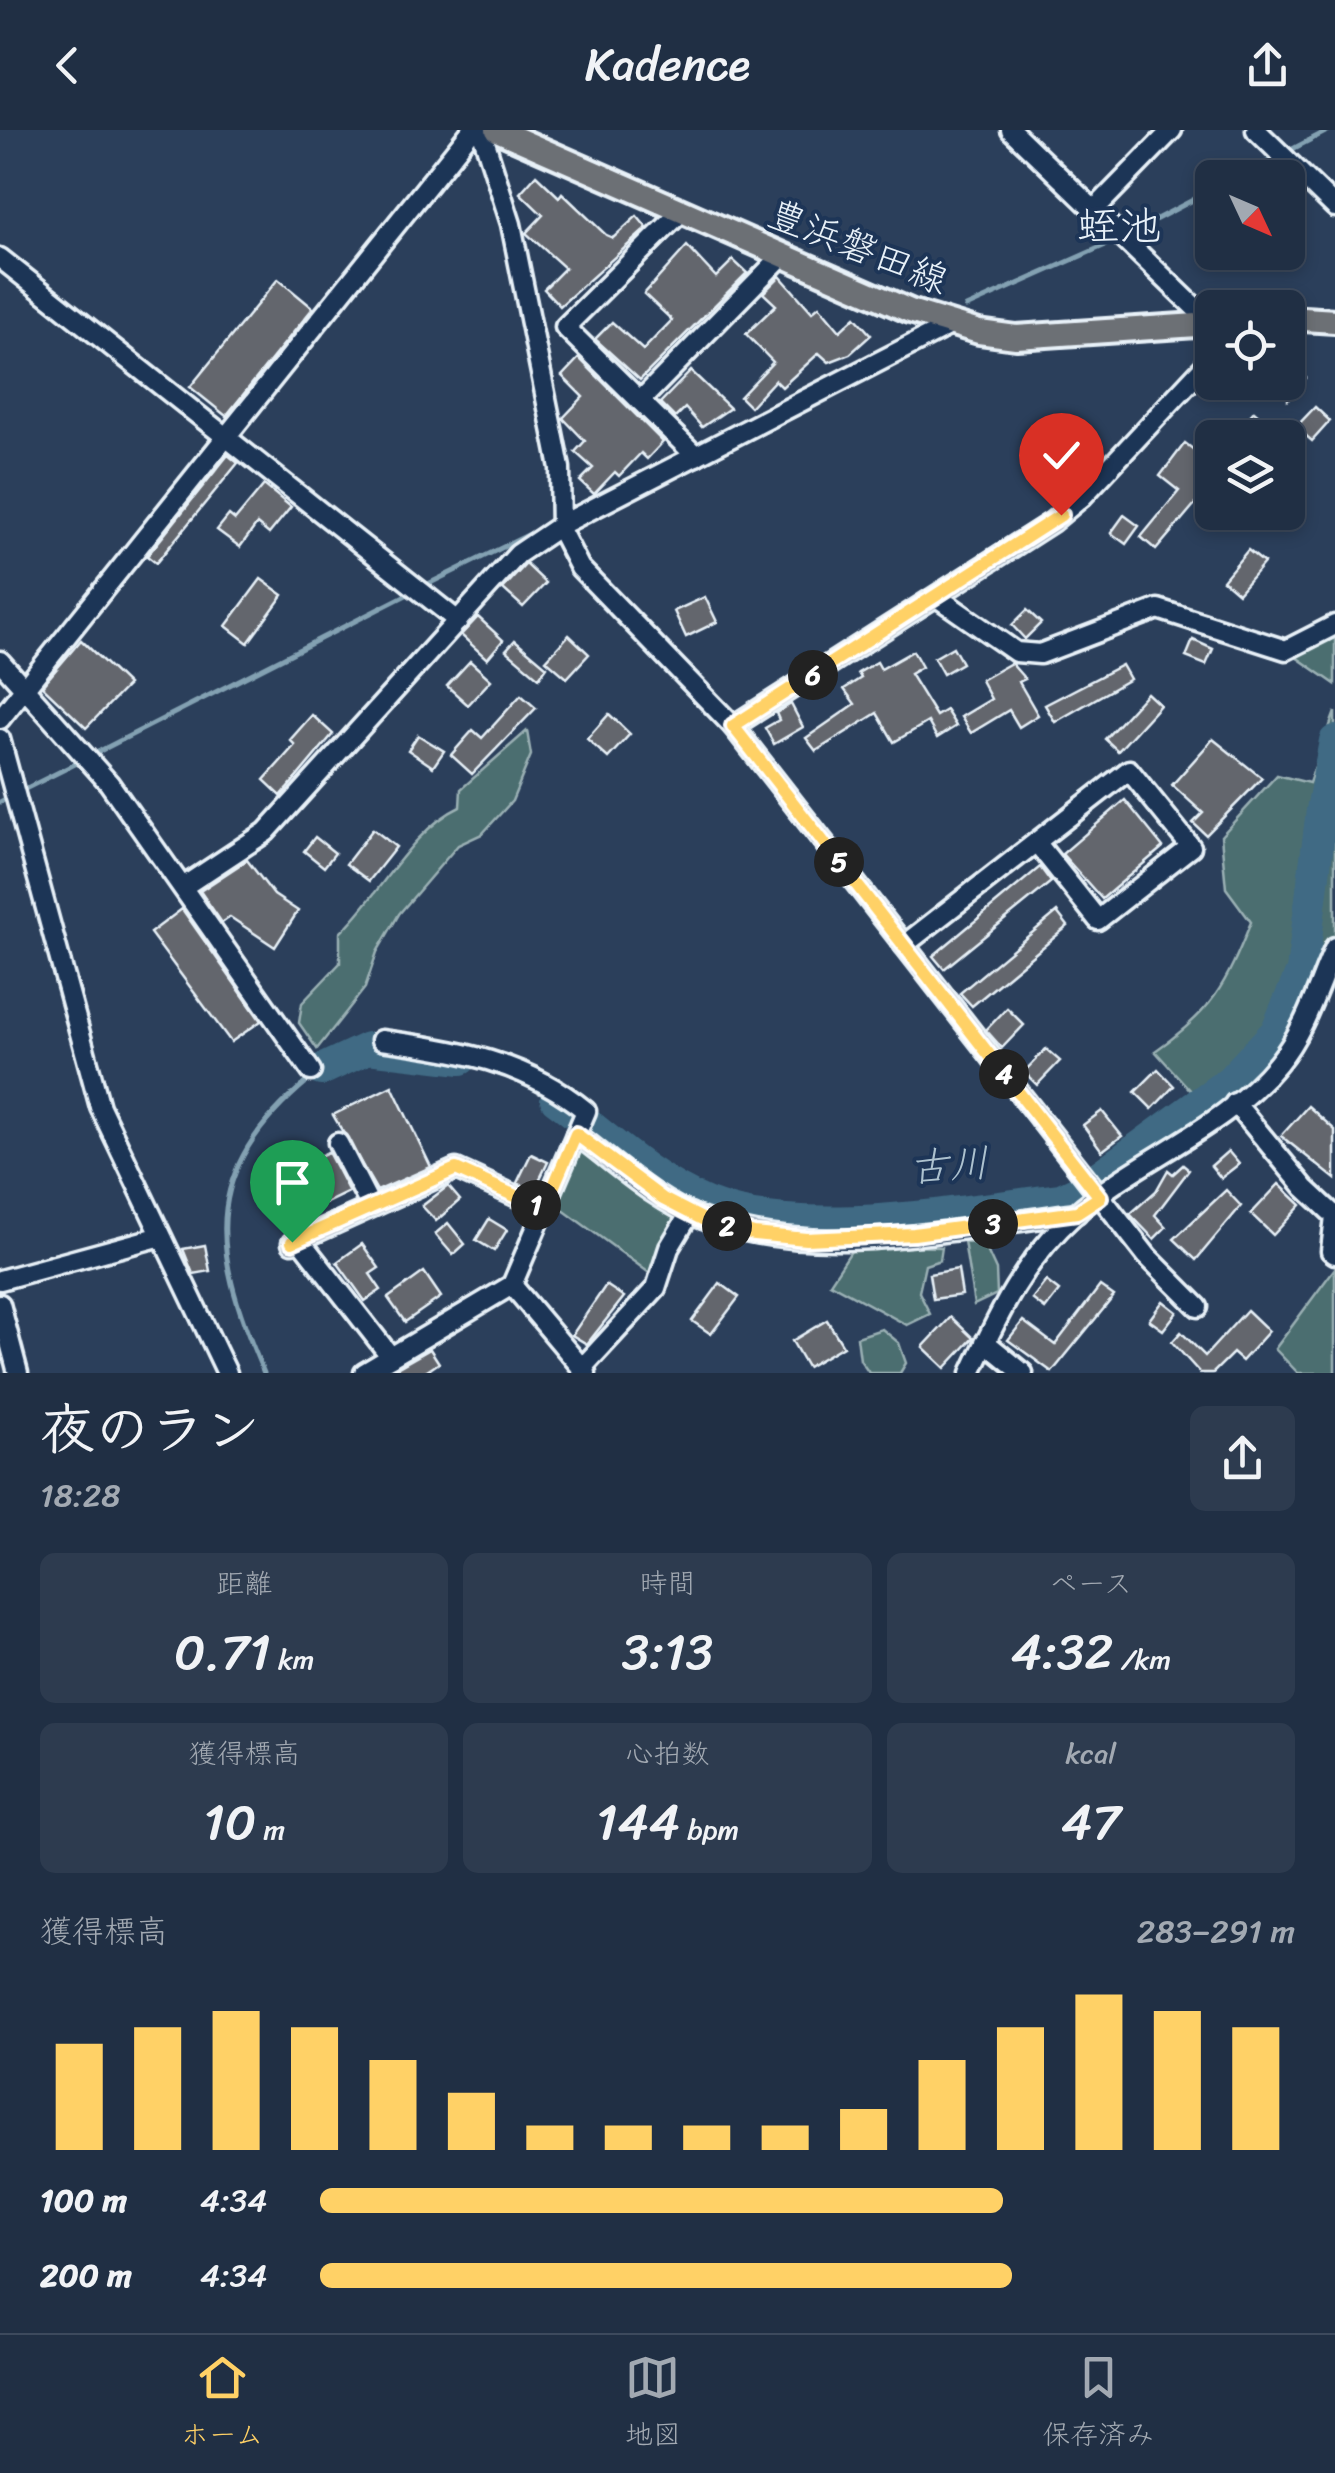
<!DOCTYPE html>
<html lang="ja">
<meta charset="utf-8">
<style>
body{margin:0;font-family:Sriracha,"Klee One",sans-serif;background:#2d3b4f;color:#f1f3f6;height:100vh;display:flex;flex-direction:column;font-size:38px;white-space:nowrap}
*{box-sizing:border-box;margin:0}
p{font-size:32px;color:#a2a9b2}
.icon{flex:none;width:55px;height:55px;fill:none;stroke:currentColor;stroke-width:2;stroke-linecap:round;stroke-linejoin:round}
.map{position:relative;height:1243px;overflow:hidden}
.drawer{display:flex;flex-direction:column;background:#202f44;flex:1}
.drawer>*{flex:none}
.needle{width:65px;rotate:134deg}
.fabs{position:absolute;left:1195px;top:30px;display:grid;gap:20px}
.fabs a{display:grid;place-items:center;width:110px;height:110px;border-radius:15px;background:#202f44;box-shadow:0 5px 15px #0003,0 0 0 2px #3d4a5d;font-size:50px}
.pin{position:absolute;display:grid;place-items:center;width:85px;height:85px;color:#fff;margin:-102px -42px;border-radius:50% 50% 50% 0;rotate:-45deg;box-shadow:0 0 10px #0007}
.pin .icon{rotate:45deg}
.km{position:absolute;width:50px;height:50px;margin:-25px;border-radius:50%;background:#222;color:#fff;font-size:28px;line-height:50px;text-align:center}
.round{display:grid;place-items:center;flex:none;width:105px;height:105px;border-radius:15px;background:#2d3b4f}
.summary{display:flex;align-items:center;justify-content:space-between;height:170px;padding:0 40px}
h1{font-size:55px;font-weight:600;line-height:75px}
.figures{display:grid;grid-template-columns:repeat(3,1fr);gap:15px;height:170px;padding:10px 40px}
.figures div{display:grid;align-content:center;border-radius:15px;background:#2d3b4f;text-align:center}
.figures b{font-size:50px;font-weight:600}
.figures small{font-size:28px;font-weight:400}
.figures p{font-size:28px}
.chart{height:280px;padding:20px 40px}
.chart p{display:flex;justify-content:space-between}
.chart svg{width:100%;height:180px;margin-top:10px;stroke:#ffd166;stroke-width:6}
ul{padding:0 40px;list-style:none;font-size:32px}
li{display:grid;grid-template-columns:160px 120px 1fr;align-items:center;height:75px}
li i{height:25px;border-radius:12px;background:#ffd166}
header{display:flex;justify-content:space-between;align-items:center;height:130px;padding:0 40px;background:#202f44;font-size:45px;font-weight:600}
.menu{display:flex;justify-content:space-around;align-items:center;height:140px;border-top:2px solid #3d4a5d;background:#202f44;font-size:28px;color:#a2a9b2}
.menu a{display:grid;justify-items:center;gap:5px}
.menu .selected{color:#ffd166}
.map>svg:first-child{display:block}
</style>
<header><svg class="icon" aria-label="back" viewBox="0 0 24 24"><path d="M15 5l-7 7 7 7"/></svg>Kadence<svg class="icon" aria-label="share" viewBox="0 0 24 24"><path d="M12 15V3M7 8l5-5 5 5M5 13v7h14v-7"/></svg></header>
<div class="map">
<svg width="1335" height="1243" viewBox="0 0 1335 1243">
<rect width="100%" height="100%" fill="#2b3f5b"/>
<filter id="ink" filterUnits="userSpaceOnUse"><feTurbulence type="fractalNoise" baseFrequency=".01" numOctaves="2"/><feDisplacementMap in="SourceGraphic" scale="20" xChannelSelector="R" yChannelSelector="G"/><feConvolveMatrix kernelMatrix="1 2 1 2 8 2 1 2 1" color-interpolation-filters="sRGB"/></filter>
<g filter="url(#ink)">
<g fill="#4c6e6f" stroke="#9ab0b4" stroke-width="2.5">
<path d="M1335,502V554L1286,520Z"/>
<path d="M1335,582V819L1271,941L1100,1067L1080,1042L1193,963L1155,921C1213,881 1225,856 1251,792L1226,758L1221,706L1277,645L1309,653Z"/>
<path d="M527,601L531,625L512,671L482,704L458,715L399,784L377,822L365,858L317,919L299,893L302,873L340,833V803C380,765 411,700 460,677L461,659Z"/>
<path d="M584,1010L690,1083L659,1150L548,1069Z"/>
<path d="M964,1111L985,1116L996,1140L997,1164L974,1175Z"/>
<path d="M855,1115L942,1117L940,1130L925,1135L919,1162L930,1184L907,1195L830,1153Z"/>
<path d="M1335,1138V1243H1298L1275,1219Z"/>
<path d="M882,1199L899,1213L906,1233L900,1243H869L860,1230L857,1207Z"/>
</g>
<g fill="none" stroke-linecap="round" stroke-linejoin="round">
<g stroke="#83a1b2" stroke-width="5">
<path d="M1237,48L1329,0"/>
<path d="M1128,104L1212,60"/>
<path d="M966,177L1119,109"/>
<path d="M422,457L542,398"/>
<path d="M92,625L412,462"/>
<path d="M21,661L83,630"/>
<path d="M0,672L11,666"/>
<path d="M264,1243C207,1112 201,1034 321,940L280,881"/>
</g>
<g stroke="#3f6b84" stroke-width="32">
<path d="M321,940L368,918L461,929"/>
<path d="M556,969C603,1004 651,1051 706,1073C799,1111 961,1081 1061,1069L1082,1059L1230,951L1276,902L1302,841L1322,680L1335,611"/>
</g>
</g>
<g fill="#63666d" stroke="#e8f1f8" stroke-width="2.5">
<path d="M536,45L559,67L562,63L606,105L613,108L637,86L647,98L560,176L544,159L565,138L526,103L543,85L520,63Z"/>
<path d="M687,116L716,147L733,130L747,143L640,250L595,209L612,192L643,220L672,190L644,164Z"/>
<path d="M780,146L812,182L819,176L840,201L855,187L871,205L850,224L829,232L819,223L782,257L775,250L750,277L740,267L773,232L746,204L776,175L763,163Z"/>
<path d="M278,149L313,178L226,286L190,257Z"/>
<path d="M579,228L663,312L647,329L641,323L619,346L615,342L594,364L580,351L593,338L575,322L585,311L563,288L583,267L562,246Z"/>
<path d="M1288,231L1306,248L1288,269Z"/>
<path d="M691,241L730,278L702,297L685,278L675,288L660,273Z"/>
<path d="M1315,277L1330,291L1312,311L1296,297Z"/>
<path d="M1254,281L1269,294L1258,308H1231Z"/>
<path d="M1185,313L1212,334V367L1202,379L1195,374L1156,420L1141,407L1179,361L1160,346Z"/>
<path d="M228,325L238,333L156,433L147,426Z"/>
<path d="M264,355L291,377L269,404L257,394L240,417L217,400L229,385L235,390Z"/>
<path d="M1124,385L1139,396L1126,414L1111,403Z"/>
<path d="M1248,420L1264,433L1238,463L1223,450Z"/>
<path d="M526,434L546,453L523,477L503,459Z"/>
<path d="M261,449L283,465L248,513L226,496Z"/>
<path d="M705,467L717,492L686,507L674,481Z"/>
<path d="M1027,480L1041,493L1025,509L1012,495Z"/>
<path d="M478,487L503,510L487,529L461,505Z"/>
<path d="M569,505L589,524L567,548L546,530Z"/>
<path d="M81,510L128,555L86,598L42,556Z"/>
<path d="M515,510L547,537L539,548L506,520Z"/>
<path d="M1193,510L1213,519L1206,535L1186,527Z"/>
<path d="M953,517L962,533L943,544L934,528Z"/>
<path d="M913,521L922,537L910,544L936,586L946,580L956,596L937,608L928,592L894,612L877,583L816,621L806,608L855,574L844,559L861,548L858,543L877,532L881,539Z"/>
<path d="M470,531L491,550L468,575L447,556Z"/>
<path d="M1011,533L1025,549L1019,552L1038,585L1019,597L1009,580L971,603L961,587L991,569L981,550Z"/>
<path d="M1122,535L1130,549L1055,592L1045,575Z"/>
<path d="M1147,563L1160,575L1118,621L1105,609Z"/>
<path d="M521,565L536,578L472,644L451,625L473,600L482,608Z"/>
<path d="M791,574L803,597L774,614L765,598L779,590L776,583Z"/>
<path d="M609,584L630,604L608,628L587,609Z"/>
<path d="M312,585L333,604L281,666L264,650L295,615L290,610Z"/>
<path d="M418,605L444,621L433,637L408,620Z"/>
<path d="M1213,609L1262,648L1206,705L1193,693L1203,683L1172,655Z"/>
<path d="M1125,670L1163,717L1102,769L1062,724Z"/>
<path d="M373,699L396,717L369,751L346,734Z"/>
<path d="M315,707L335,723L324,737L304,721Z"/>
<path d="M247,730L274,765L298,781L275,817L230,787L222,793L200,761Z"/>
<path d="M1040,737L1051,752L944,839L933,826Z"/>
<path d="M182,779L261,891L231,912L150,803Z"/>
<path d="M1057,782L1068,796L972,876L960,863Z"/>
<path d="M1007,878L1024,895L1002,918L986,900Z"/>
<path d="M1046,919L1060,931L1037,955L1024,942Z"/>
<path d="M1158,939L1174,956L1152,979L1135,962Z"/>
<path d="M392,956L431,1037L377,1061L333,985Z"/>
<path d="M1308,976L1335,1000V1049L1281,1006Z"/>
<path d="M1102,981L1122,1006L1102,1021L1083,995Z"/>
<path d="M1228,1021L1239,1034L1221,1048L1211,1036Z"/>
<path d="M328,1022L349,1062L291,1090L271,1049Z"/>
<path d="M531,1024L548,1032L534,1061L517,1053Z"/>
<path d="M1183,1035L1189,1040L1155,1085L1166,1097L1154,1109L1130,1084L1156,1061L1168,1040L1173,1044Z"/>
<path d="M1279,1054L1301,1075L1273,1105L1251,1084Z"/>
<path d="M448,1056L460,1070L436,1091L422,1076Z"/>
<path d="M1226,1060L1241,1076L1196,1130L1174,1109Z"/>
<path d="M489,1089L507,1100L494,1121L476,1110Z"/>
<path d="M448,1093L465,1114L453,1125L435,1104Z"/>
<path d="M362,1114L379,1138L370,1144L381,1160L365,1171L337,1132Z"/>
<path d="M205,1115L210,1141L193,1144L183,1119Z"/>
<path d="M958,1139L962,1165L933,1169L929,1144Z"/>
<path d="M424,1142L441,1167L405,1192L388,1168Z"/>
<path d="M1046,1151L1059,1161L1045,1179L1032,1169Z"/>
<path d="M720,1153L739,1167L711,1204L692,1191Z"/>
<path d="M606,1155L624,1167L587,1214L572,1205Z"/>
<path d="M1100,1156L1114,1166L1052,1242L1008,1210L1023,1191L1055,1215Z"/>
<path d="M1163,1171L1177,1182L1163,1200L1149,1190Z"/>
<path d="M1247,1180L1269,1201L1242,1231L1233,1223L1213,1243H1200L1172,1212L1181,1202L1205,1226Z"/>
<path d="M951,1187L973,1208L945,1238L923,1217Z"/>
<path d="M827,1190L843,1216L807,1237L792,1211Z"/>
<path d="M430,1219L439,1233L424,1243H388Z"/>
</g>
<g fill="none" stroke-linecap="round" stroke-linejoin="round">
<defs>
<g id="minor">
<path d="M481,0L511,94L560,338L561,401L580,438L733,596L1147,1126L1198,1177"/>
<path d="M1011,0L1212,194"/>
<path d="M1256,0L1335,77"/>
<path d="M1094,80L1172,0"/>
<path d="M682,81L565,197L696,326"/>
<path d="M0,128L458,491"/>
<path d="M640,271L783,125"/>
<path d="M937,467L1016,522L1040,524L1158,479L1286,520L1335,495"/>
<path d="M0,531L109,653L311,941"/>
<path d="M0,589L472,0"/>
<path d="M733,596L1052,392L1082,367L1212,228"/>
<path d="M0,609L100,977L227,1243"/>
<path d="M183,757L266,702L518,424L561,395L952,194"/>
<path d="M904,815L1107,657L1129,640L1191,717L1098,790L1036,712"/>
<path d="M1235,973L1305,1058L1335,1086"/>
<path d="M576,1004C616,1034 656,1072 703,1089C820,1132 958,1098 1077,1083"/>
<path d="M338,1013L371,1077"/>
<path d="M1335,1086L1331,1121L1335,1124"/>
<path d="M299,1109L391,1227"/>
<path d="M292,1113L456,1039L544,1079"/>
<path d="M0,1150L158,1107"/>
<path d="M512,1155L586,1243"/>
<path d="M0,1174L18,1243"/>
<path d="M985,1212L1023,1243"/>
<path d="M582,1238L656,1158L669,1118L690,1083"/>
<path d="M364,1243L512,1155L586,981C525,931 457,920 381,910"/>
<path d="M971,1243C999,1183 1024,1130 1075,1084C1137,1029 1225,999 1278,933C1306,899 1317,857 1335,817"/>
</g>
<g id="major">
<path d="M497,0L910,181L979,202L1016,207L1212,194"/>
<path d="M1288,188L1335,191"/>
</g>
</defs>
<use href="#minor" stroke="#e8f1f8" stroke-width="25"/>
<use href="#major" stroke="#e8f1f8" stroke-width="30"/>
<use href="#minor" stroke="#1d3557" stroke-width="18"/>
<use href="#major" stroke="#6c6f75" stroke-width="22"/>
</g>
</g>
<g fill="none" stroke-linecap="round" stroke-linejoin="round" filter="url(#ink)">
<defs>
<path id="route" d="M292,1112L456,1039L544,1079L576,1004L663,1069L702,1089L754,1104L806,1109L914,1104L1077,1082L1100,1067L733,596L1061,385"/>
</defs>
<use href="#route" stroke="#fff" stroke-width="20"/>
<use href="#route" stroke="#ffd166" stroke-width="12"/>
</g>
<g text-anchor="middle" dominant-baseline="central" stroke-width="8" stroke-linejoin="round" paint-order="stroke">
<g font-size="38" fill="#e8f1f8" stroke="#1d3557">
<text transform="translate(858 117) rotate(22)">豊浜磐田線</text>
</g>
<g font-size="40" font-style="italic" fill="#adc2cf" stroke="#1d3557">
<text transform="translate(949 1035) rotate(-4)">古川</text>
</g>
<g font-size="42" fill="#e8f1f8" stroke="#1d3557">
<text x="1119" y="96">蛭池</text>
</g>
</g>
</svg>
<div class="fabs">
<a><svg class="needle" viewBox="-14 -14 28 28"><path d="M0-13l5 13h-10z" fill="#e53935"/><path d="M0 13l5-13h-10z" fill="#a2a9b2"/></svg></a>
<a><svg class="icon" aria-label="locate" viewBox="0 0 24 24"><circle cx="12" cy="12" r="6"/><path d="M12 2v4M12 18v4M2 12h4M18 12h4"/></svg></a>
<a><svg class="icon" aria-label="layers" viewBox="0 0 24 24"><path d="M12 4l9 5-9 5-9-5zM3 14l9 5 9-5"/></svg></a>
</div>
<div class="pin" style="left:292px;top:1112px;background:#1e9e55"><svg class="icon" aria-label="arrive" viewBox="0 0 24 24"><path d="M6 21V4h12l-3 4 3 4H6"/></svg></div>
<div class="pin" style="left:1061px;top:385px;background:#d93025"><svg class="icon" aria-label="check" viewBox="0 0 24 24"><path d="M5 12l5 5 9-10"/></svg></div>
<b class="km" style="left:536px;top:1075px">1</b>
<b class="km" style="left:727px;top:1096px">2</b>
<b class="km" style="left:993px;top:1094px">3</b>
<b class="km" style="left:1004px;top:944px">4</b>
<b class="km" style="left:839px;top:732px">5</b>
<b class="km" style="left:813px;top:545px">6</b>
</div>
<section class="drawer">
<div class="summary"><div><h1>夜のラン</h1><p>18:28</p></div><a class="round"><svg class="icon" aria-label="share" viewBox="0 0 24 24"><path d="M12 15V3M7 8l5-5 5 5M5 13v7h14v-7"/></svg></a></div>
<div class="figures">
<div><p>距離</p><b>0.71<small> km</small></b></div>
<div><p>時間</p><b>3:13</b></div>
<div><p>ペース</p><b>4:32<small> /km</small></b></div>
</div>
<div class="figures">
<div><p>獲得標高</p><b>10<small> m</small></b></div>
<div><p>心拍数</p><b>144<small> bpm</small></b></div>
<div><p>kcal</p><b>47</b></div>
</div>
<div class="chart"><p><span>獲得標高</span>283–291 m</p>
<svg viewBox="0 0 160 44" preserveAspectRatio="none"><path d="M5 44V18M15 44V14M25 44V10M35 44V14M45 44V22M55 44V30M65 44V38M75 44V38M85 44V38M95 44V38M105 44V34M115 44V22M125 44V14M135 44V6M145 44V10M155 44V14"/></svg>
</div>
<ul>
<li><b>100 m</b>4:34<i style="width:70%"></i></li>
<li><b>200 m</b>4:34<i style="width:71%"></i></li>
</ul>
</section>
<nav class="menu">
<a class="selected"><svg class="icon" aria-label="home" viewBox="0 0 24 24"><path d="M3 11l9-7 9 7M6 9v11h12V9"/></svg>ホーム</a>
<a><svg class="icon" aria-label="map" viewBox="0 0 24 24"><path d="M3 6l6-2 6 2 6-2v14l-6 2-6-2-6 2zM9 4v14M15 6v14"/></svg>地図</a>
<a><svg class="icon" aria-label="saved" viewBox="0 0 24 24"><path d="M7 4h10v16l-5-4-5 4z"/></svg>保存済み</a>
</nav>
